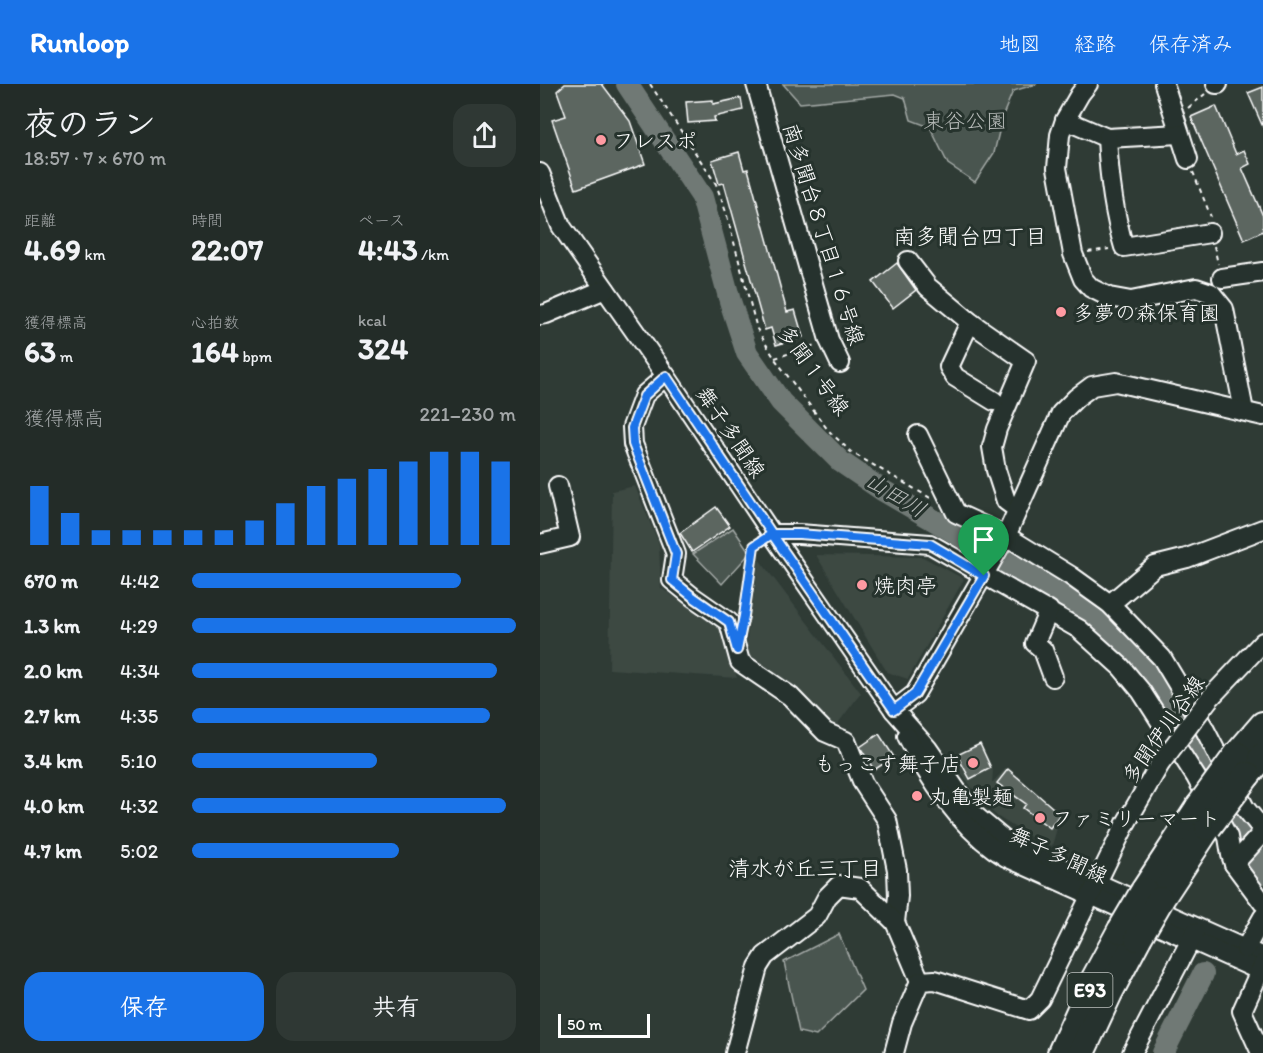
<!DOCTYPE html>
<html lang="ja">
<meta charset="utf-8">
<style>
body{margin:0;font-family:Itim,"Klee One",sans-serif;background:#2f3834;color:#f1f3f6;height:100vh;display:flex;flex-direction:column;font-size:22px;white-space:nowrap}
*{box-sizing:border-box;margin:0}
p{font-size:20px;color:#a3a7a8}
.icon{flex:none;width:33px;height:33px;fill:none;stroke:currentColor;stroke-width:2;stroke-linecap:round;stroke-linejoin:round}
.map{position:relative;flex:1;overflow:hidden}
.drawer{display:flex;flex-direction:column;background:#232c28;width:540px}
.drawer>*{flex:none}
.scale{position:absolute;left:18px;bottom:15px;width:92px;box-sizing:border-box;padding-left:6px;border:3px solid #fff;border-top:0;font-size:16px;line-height:21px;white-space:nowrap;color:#fff;-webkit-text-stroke:4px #26332d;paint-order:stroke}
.pin{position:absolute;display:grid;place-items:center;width:51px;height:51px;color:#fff;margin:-62px -26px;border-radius:50% 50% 50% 0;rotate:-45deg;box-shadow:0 0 6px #0007}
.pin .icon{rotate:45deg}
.round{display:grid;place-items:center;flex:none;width:63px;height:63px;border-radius:18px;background:#2f3834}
.summary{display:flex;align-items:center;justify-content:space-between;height:102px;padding:0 24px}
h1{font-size:33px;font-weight:800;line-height:45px}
.figures{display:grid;grid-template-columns:repeat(3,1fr);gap:9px;height:102px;padding:6px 24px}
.figures div{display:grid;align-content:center}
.figures b{font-size:30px;font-weight:800}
.figures small{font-size:16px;font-weight:400}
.figures p{font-size:16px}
.chart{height:168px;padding:12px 24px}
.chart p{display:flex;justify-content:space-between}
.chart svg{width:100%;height:108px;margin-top:6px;stroke:#1a73e8;stroke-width:6}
.action{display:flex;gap:12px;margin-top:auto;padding:12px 24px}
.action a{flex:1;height:69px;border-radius:18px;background:#1a73e8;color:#fff;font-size:24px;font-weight:800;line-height:69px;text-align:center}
.action a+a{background:#2f3834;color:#f1f3f6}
ul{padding:0 24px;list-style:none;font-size:20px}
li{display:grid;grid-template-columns:96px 72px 1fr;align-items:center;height:45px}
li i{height:15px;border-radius:8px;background:#1a73e8}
header{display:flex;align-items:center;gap:36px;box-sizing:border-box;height:84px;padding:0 30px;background:#1a73e8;color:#fff}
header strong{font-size:28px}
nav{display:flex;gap:33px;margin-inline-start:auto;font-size:21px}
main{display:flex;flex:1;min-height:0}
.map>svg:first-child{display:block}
</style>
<header>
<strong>Runloop</strong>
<nav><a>地図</a><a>経路</a><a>保存済み</a></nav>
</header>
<main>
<section class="drawer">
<div class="summary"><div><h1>夜のラン</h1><p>18:57 · 7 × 670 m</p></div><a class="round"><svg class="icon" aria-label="share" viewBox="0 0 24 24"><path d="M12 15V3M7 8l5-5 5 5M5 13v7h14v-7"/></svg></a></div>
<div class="figures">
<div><p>距離</p><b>4.69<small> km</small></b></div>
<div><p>時間</p><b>22:07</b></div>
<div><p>ペース</p><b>4:43<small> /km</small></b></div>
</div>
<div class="figures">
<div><p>獲得標高</p><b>63<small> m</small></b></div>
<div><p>心拍数</p><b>164<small> bpm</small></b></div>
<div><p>kcal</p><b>324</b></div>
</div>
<div class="chart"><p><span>獲得標高</span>221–230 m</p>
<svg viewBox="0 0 160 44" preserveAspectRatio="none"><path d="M5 44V20M15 44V31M25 44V38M35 44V38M45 44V38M55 44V38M65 44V38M75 44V34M85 44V27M95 44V20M105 44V17M115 44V13M125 44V10M135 44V6M145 44V6M155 44V10"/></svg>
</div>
<ul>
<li><b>670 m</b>4:42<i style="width:83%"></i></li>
<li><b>1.3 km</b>4:29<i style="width:100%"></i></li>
<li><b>2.0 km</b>4:34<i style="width:94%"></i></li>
<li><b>2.7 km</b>4:35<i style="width:92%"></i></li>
<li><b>3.4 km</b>5:10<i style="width:57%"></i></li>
<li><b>4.0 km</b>4:32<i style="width:97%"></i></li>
<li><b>4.7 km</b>5:02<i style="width:64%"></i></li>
</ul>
<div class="action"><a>保存</a><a>共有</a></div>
</section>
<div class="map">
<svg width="723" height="969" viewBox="0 0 723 969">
<rect width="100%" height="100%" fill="#2f3b35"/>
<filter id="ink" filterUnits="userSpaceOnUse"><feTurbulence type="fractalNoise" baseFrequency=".0167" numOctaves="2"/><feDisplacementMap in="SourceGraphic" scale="12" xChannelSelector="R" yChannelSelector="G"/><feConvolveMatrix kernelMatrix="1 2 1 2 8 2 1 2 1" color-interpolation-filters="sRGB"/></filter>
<g filter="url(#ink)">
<g fill="#3c4842">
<path d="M95,402L119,460L121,504L183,546L197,594L69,585L72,407Z"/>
<path d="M276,471L383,473L424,495L368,595L347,588Z"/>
<path d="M219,475L321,609L296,642L204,573Z"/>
<path d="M441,659L453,687L452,699L466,684L521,730L512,762L492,754L458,733L439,716L448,705L439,713L411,675Z"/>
</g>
<g fill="#4a544f" stroke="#a4aaa7" stroke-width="1.5">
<path d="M243,0H497L473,7L463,31L454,69L435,98L408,80L390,43L371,36L365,14L355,10L260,19Z"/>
<path d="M193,444L210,469L182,500L153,470Z"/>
<path d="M299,850L323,906L276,952L259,948L244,878Z"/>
</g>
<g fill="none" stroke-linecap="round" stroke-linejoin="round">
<g stroke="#707975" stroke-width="22">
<path d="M87,0L162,113L190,217L207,269L241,318L301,378L342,406L548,526L597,572L626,606L701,742L723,789"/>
<path d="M623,969L663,890"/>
</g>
</g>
<g fill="#5b6661" stroke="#fff" stroke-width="1.5">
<path d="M25,0H62L90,37L105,80L36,105L12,36L26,32L17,7Z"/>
<path d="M723,3V43L708,9Z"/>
<path d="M201,14L203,26L174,33L175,37L148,39L146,18L173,16V20Z"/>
<path d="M676,22L696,70L704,66L710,80L702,84L723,132V147L704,156L651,33Z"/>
<path d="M199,68L204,86L208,85L247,228L255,226L263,253L236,261L231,244L225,246L184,99L179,100L172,76Z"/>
<path d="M357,179L376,206L353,224L333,198Z"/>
<path d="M176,423L190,442L152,468L140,449Z"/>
<path d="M339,650L354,673L334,686L320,663Z"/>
<path d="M440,660L451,684L430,695L417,671Z"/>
<path d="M468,685L520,730L510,744L483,724L486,720L457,699Z"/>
</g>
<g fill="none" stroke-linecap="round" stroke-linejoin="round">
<defs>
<g id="minor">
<path d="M216,0L289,256L300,279"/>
<path d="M548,0L540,10L525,36L520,51L517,84L533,170L543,195L551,204L569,213L591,217L656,204L671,209L684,225L704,327"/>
<path d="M624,0L648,75"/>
<path d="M676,0H678"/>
<path d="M525,36L567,54L639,50"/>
<path d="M567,54C569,92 573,127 584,163L670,149"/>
<path d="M0,89L21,142L126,292L232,450L354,626L388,665L433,730L469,760L723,873"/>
<path d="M368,177L388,203L430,238L486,277L457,345L452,363L456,386L466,417L477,425"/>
<path d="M682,194L723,188"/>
<path d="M0,231L6,230L65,205"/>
<path d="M430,238L409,283L415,293L454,317"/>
<path d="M126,292L104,311L92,343L93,360L136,470L132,496L153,513L189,538L200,578L250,612L285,648L306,657L323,699L347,736L357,786L358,812L355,838L380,897"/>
<path d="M378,351L416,429L466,452L531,492L570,520L622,574L664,644L705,724L723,746"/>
<path d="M232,450H259L390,460L539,545L581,583L601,607L656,693L688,753L691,771L694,780L723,819"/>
<path d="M0,460L30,453L18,402"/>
<path d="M570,520L615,482L647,474L723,445"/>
<path d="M509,526L495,559L503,566L513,593"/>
<path d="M669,615L723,558"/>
<path d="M354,626L375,610L466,452L521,329L536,314L552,302L576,298L723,332"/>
<path d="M367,652C390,697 422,747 466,773L723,888"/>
<path d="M694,780L723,748"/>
<path d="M705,865L723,833"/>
<path d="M195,969L218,883L225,872L277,832L287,813L299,801L320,804L355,838"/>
<path d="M354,969L362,939L380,897L395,896L489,926L500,915L586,739L620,680"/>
<path d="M592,969L655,848"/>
<path d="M721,969L702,927L723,880"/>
</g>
<g id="highway">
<path d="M697,671L723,641"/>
<path d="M707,691L723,672"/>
<path d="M604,807L659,723"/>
<path d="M620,816L668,743"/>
<path d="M521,969L553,898L581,846"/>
<path d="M541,969L569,909L598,854"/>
</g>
</defs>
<use href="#minor" stroke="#fff" stroke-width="22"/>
<use href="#highway" stroke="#fff" stroke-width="30"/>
<g stroke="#fff" stroke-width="2" stroke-dasharray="4.5 4.5" stroke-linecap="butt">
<path d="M110,0L176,100L186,128L217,245L235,275L288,346L311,368L392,415"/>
<path d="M648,24L665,10"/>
<path d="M653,88L671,133"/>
<path d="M674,162L678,180"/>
<path d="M548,168L569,165"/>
<path d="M235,274L275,261"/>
<path d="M204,532L214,462L220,458"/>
</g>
<use href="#minor" stroke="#26332d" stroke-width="18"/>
<use href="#highway" stroke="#26332d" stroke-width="26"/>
<defs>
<path id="minor-bridge" d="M620,680L669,615"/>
<g id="highway-bridge">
<path d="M659,723L697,671"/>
<path d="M668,743L707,691"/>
<path d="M581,846L604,807"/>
<path d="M598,854L620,816"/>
</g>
</defs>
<use href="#minor-bridge" stroke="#fff" stroke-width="22" stroke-linecap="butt"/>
<use href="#highway-bridge" stroke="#fff" stroke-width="30" stroke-linecap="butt"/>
<use href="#minor-bridge" stroke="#26332d" stroke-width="18"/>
<use href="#highway-bridge" stroke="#26332d" stroke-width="26"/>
</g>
</g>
<g fill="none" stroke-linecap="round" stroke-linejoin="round" filter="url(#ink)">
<defs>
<path id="route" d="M444,492L390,460L259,450H232L214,462L204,532L197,566L189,538L153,513L132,496L136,470L93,360L92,344L104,312L126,292L232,450L354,626L375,610L444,492"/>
</defs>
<use href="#route" stroke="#fff" stroke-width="12"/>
<use href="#route" stroke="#1a73e8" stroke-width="8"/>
</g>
<g fill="#ff9aa2" stroke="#26332d" stroke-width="2">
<circle cx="61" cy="56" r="6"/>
<circle cx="521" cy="228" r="6"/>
<circle cx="322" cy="501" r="6"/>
<circle cx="433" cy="679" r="6"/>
<circle cx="377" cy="712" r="6"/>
<circle cx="500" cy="734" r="6"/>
</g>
<g text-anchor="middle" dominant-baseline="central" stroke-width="6" stroke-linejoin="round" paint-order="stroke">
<rect fill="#26332d" stroke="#bec2c0" stroke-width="1.5" x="527.5" y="889" width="45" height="34" rx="4.5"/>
<g font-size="20" font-weight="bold" fill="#fff">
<text x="550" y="906">E93</text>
</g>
<g font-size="21" fill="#b7bbb9" stroke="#26332d">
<text x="425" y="36">東谷公園</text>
</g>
<g font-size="21" fill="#fff" stroke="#26332d" text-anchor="start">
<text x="73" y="56">フレスポ</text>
<text x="533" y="228">多夢の森保育園</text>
<text x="334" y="501">焼肉亭</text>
<text x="421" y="679" text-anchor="end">もっこす舞子店</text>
<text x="389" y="712">丸亀製麺</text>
<text x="512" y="734">ファミリーマート</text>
</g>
<g font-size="21" fill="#fff" stroke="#26332d">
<text transform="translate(284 150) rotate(73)">南多聞台８丁目１６号線</text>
<text transform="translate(274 286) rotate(54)">多聞１号線</text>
<text transform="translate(191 348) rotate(56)">舞子多聞線</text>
<text transform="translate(623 645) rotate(-55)">多聞伊川谷線</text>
<text transform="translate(519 771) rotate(25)">舞子多聞線</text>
</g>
<g font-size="22" fill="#fff" stroke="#26332d">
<text x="430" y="152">南多聞台四丁目</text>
<text x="265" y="784">清水が丘三丁目</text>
</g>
<g font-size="22" font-style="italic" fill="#b8bcba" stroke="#26332d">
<text transform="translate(356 411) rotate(31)">山田川</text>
</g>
</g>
</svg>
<div class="scale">50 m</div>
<div class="pin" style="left:444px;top:492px;background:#1e9e55"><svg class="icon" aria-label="arrive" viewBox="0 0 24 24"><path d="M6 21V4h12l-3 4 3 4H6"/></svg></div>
</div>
</main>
